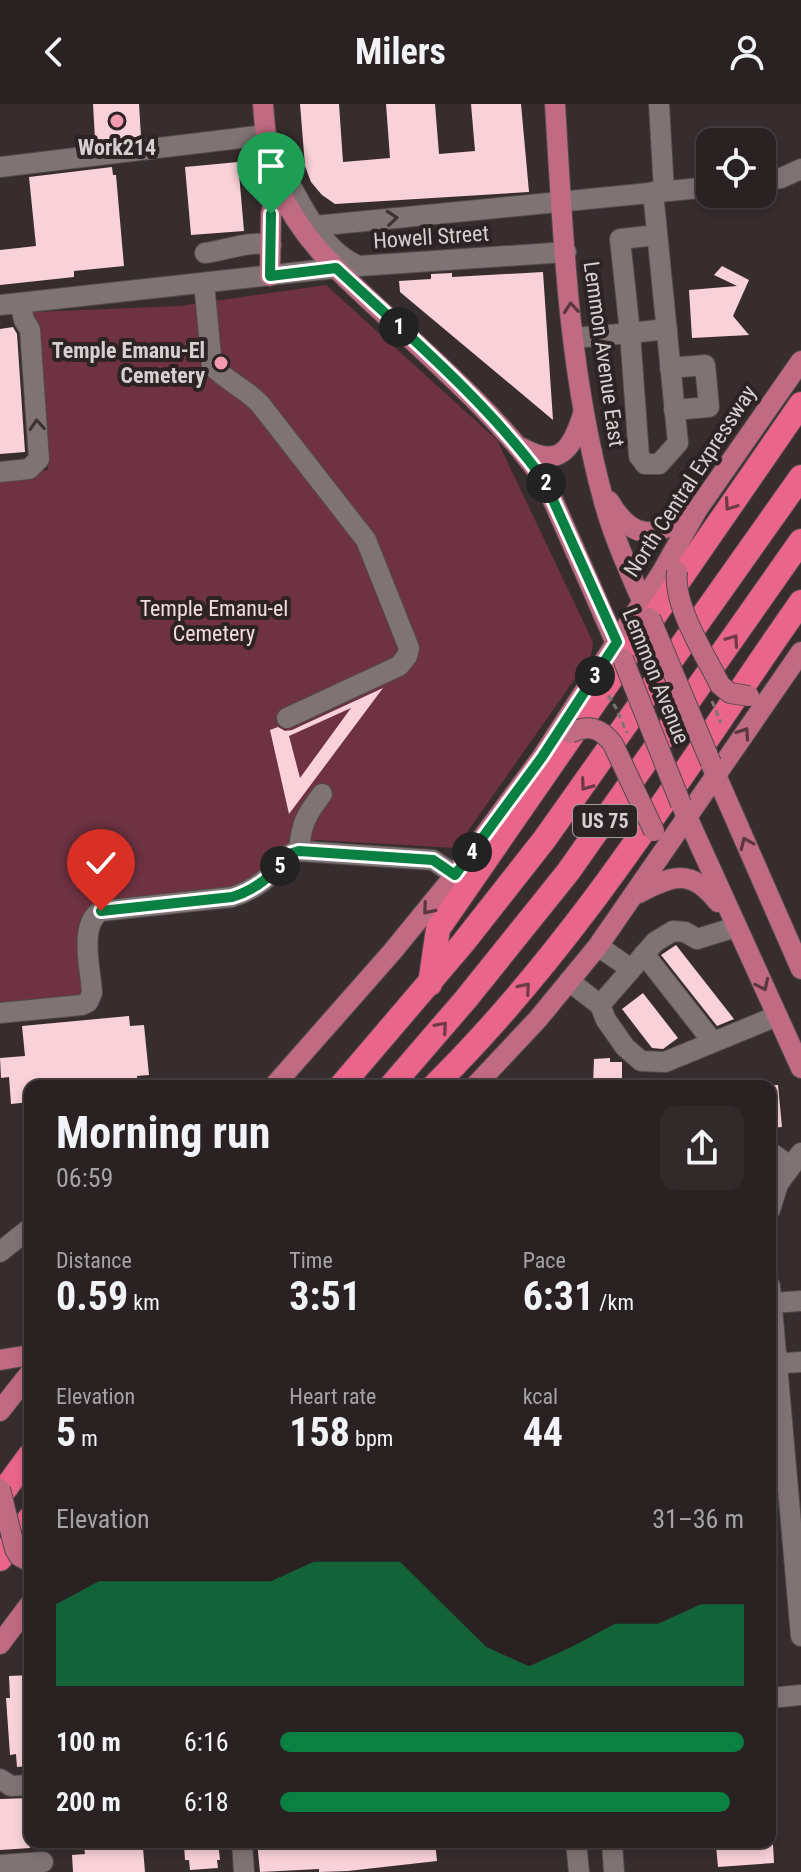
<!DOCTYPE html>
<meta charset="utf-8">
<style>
body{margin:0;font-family:"Roboto Condensed",sans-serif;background:#31292a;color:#f1f3f6;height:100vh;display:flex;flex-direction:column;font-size:30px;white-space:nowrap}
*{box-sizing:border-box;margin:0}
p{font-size:26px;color:#a5a3a5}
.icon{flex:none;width:44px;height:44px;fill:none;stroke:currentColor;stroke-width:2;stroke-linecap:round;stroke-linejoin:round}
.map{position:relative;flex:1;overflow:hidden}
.sheet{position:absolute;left:24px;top:976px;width:752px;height:768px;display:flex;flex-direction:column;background:#292122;border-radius:16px;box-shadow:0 4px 12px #0003,0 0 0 2px #453e40}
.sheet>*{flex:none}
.tools{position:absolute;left:696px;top:24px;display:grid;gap:16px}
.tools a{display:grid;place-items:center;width:80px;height:80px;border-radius:16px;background:#292122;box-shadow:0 4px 12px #0003,0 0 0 2px #453e40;font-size:40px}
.pin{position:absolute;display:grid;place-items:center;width:68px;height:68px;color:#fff;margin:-82px -34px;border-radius:50% 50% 50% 0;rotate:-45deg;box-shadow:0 0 8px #0007}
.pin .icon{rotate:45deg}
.km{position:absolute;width:40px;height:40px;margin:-20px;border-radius:50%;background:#222;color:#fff;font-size:22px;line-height:40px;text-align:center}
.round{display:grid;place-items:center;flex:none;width:84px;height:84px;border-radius:16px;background:#31292a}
.summary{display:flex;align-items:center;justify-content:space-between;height:136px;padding:0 32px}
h1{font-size:44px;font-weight:700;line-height:60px}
.metrics{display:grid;grid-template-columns:repeat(3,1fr);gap:12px;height:136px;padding:8px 32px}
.metrics div{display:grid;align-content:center}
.metrics b{font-size:40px;font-weight:700}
.metrics small{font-size:22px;font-weight:400}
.metrics p{font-size:22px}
.chart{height:224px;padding:16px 32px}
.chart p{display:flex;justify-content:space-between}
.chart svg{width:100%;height:144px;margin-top:8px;fill:#0b8043;opacity:.7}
ul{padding:0 32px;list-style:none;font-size:26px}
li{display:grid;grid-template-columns:128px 96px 1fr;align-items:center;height:60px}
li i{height:20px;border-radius:10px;background:#0b8043}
header{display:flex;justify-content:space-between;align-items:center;height:104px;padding:0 32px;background:#292122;font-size:36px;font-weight:700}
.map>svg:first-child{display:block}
</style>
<header><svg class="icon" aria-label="back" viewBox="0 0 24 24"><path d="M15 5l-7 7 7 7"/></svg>Milers<svg class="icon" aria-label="person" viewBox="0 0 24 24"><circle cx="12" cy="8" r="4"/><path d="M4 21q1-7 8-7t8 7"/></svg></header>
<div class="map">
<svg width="801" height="1768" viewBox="0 0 801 1768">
<rect width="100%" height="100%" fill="#372c2e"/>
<path fill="#6e3242" d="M326,181L497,336L593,538L591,552L456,744L316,736L246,783L95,804L85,892L0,905V371L48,366L33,208L180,202Z"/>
<g fill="#f9d1d8" fill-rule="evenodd">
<path d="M93,0H139L141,33L95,36Z"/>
<path d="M300,0H339L343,58L390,54L386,0H435L439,50L475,47L471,0H521L529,88L335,100L322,91L311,78L305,62Z"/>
<path d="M238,58L244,127L191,131L185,63Z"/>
<path d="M112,63L113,71H116L124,162L74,167V173L0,181V146L36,142L29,73Z"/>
<path d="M722,162L749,176L733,212L749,231L692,234L689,186L737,182L714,171Z"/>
<path d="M543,168L553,316L400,188L399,177L431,175V170L452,169V173Z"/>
<path d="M13,223L17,230L25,348L0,350V225Z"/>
<path d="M383,584L289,710L270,626L278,623L285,627L292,626ZM351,604L300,674L289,632Z"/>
<path d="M676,841L734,915L717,922L661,851Z"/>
<path d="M643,889L678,934L663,945L652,944L622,905Z"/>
<path d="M129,912L130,922L144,921L149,971L137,972L138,982H30V998L11,1000L9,973L1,974L0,954L25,952L22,922Z"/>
<path d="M610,954V958H622V982H593L594,955Z"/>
<path d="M770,981H778L782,1023L770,1024Z"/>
<path d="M30,1571V1662L17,1663L16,1650L10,1651L6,1594H10L9,1572Z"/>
<path d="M30,1694V1744L0,1746V1695Z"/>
<path d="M186,1738H218L220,1756H217L218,1764L190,1766L189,1756H185L184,1741H187Z"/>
<path d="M257,1738H342L343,1742L364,1738H435L437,1757L348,1767L319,1768V1765L260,1768Z"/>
<path d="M734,1738L773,1740L774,1759L718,1763L716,1742L735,1741Z"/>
<path d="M133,1739L134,1745L143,1744L145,1768H73L72,1751L85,1750L84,1743Z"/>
</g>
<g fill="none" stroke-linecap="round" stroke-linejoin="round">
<defs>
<g id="minor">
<path d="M659,0L664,87"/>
<path d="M269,42C293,80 315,145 359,162L566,148"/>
<path d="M0,63L265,31"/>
<path d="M762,78L781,74L801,65"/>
<path d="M315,122L710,83"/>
<path d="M657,131L620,135L630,229L667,225"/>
<path d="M205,149C228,146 250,136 271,141"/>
<path d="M204,179L212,262C227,277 246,285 260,300L366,436L409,544L407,552L399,562L287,614"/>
<path d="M0,201L336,164"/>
<path d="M574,234L630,229L639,352L645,360H659L678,339L653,88"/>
<path d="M670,264L705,261L709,303L674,306"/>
<path d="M0,368L29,365L39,355L30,226L24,216L20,199"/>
<path d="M299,747L433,756L455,771"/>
<path d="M299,747C301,720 306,711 322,690"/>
<path d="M598,842L631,865"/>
<path d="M644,850L713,938"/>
<path d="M569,877L600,901L606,916L625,943L641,957L665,958L777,912"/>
<path d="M600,901L655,838L673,827L685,828L697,835L736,823"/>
<path d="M0,909L82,901L88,898L92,889C91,867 78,820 101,807L232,793C259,785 273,769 292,749L299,747"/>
<path d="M770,1048L790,1062"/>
<path d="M770,1106L778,1080L801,1049"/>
<path d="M0,1148L30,1124"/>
<path d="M770,1182L801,1532"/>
<path d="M772,1199L801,1197"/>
<path d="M770,1260L801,1258"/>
<path d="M770,1594L801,1591"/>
<path d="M0,1675L11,1682L30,1681"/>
<path d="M242,1738L244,1768"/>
<path d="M576,1738L579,1768"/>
<path d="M612,1738L614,1768"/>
<path d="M0,1761L43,1758"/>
</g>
<g id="major">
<path d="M263,0C265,28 268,57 279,84C303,141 353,180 397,222C449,270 503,319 544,376L619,546"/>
<path d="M555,0C563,131 568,266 603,394C613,433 631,471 647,508"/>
<path d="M270,172L271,110L278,82"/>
<path d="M522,344C560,365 572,345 583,310"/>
<path d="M609,397C635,441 656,432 694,408"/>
<path d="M712,662L801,865"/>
<path d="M683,704L801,964"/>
<path d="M639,789C674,770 692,765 718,798"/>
<path d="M274,982L392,848L455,771L542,653L662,468L697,406L801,257"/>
<path d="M475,982L538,915L598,842L801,548"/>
<path d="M0,1256L30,1251"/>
<path d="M0,1307L30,1269"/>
<path d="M0,1540L30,1500"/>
</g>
<g id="highway">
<path d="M430,880L438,825L801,300"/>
<path d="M341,982L463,839L544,736L801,373"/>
<path d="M391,982L466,895L568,768L801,437"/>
<path d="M434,982C579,839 685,664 801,498"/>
<path d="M0,1392L30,1351"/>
<path d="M0,1455L30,1414"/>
</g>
</defs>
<use href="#minor" stroke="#52494a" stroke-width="22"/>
<use href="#major" stroke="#52494a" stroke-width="22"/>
<use href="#highway" stroke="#52494a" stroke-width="26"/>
<use href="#minor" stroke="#807375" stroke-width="20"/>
<use href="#major" stroke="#c06b82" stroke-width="20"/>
<use href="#highway" stroke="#ea658a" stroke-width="24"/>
<defs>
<g id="major-bridge">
<path d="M677,467C673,503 705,550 720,581L730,589L749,592"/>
<path d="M650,514L711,659"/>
<path d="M623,555L681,700"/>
<path d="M570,629C589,620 601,624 613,640L654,727"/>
<path d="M0,1385L15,1445L19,1452L30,1458"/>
</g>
</defs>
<use href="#major-bridge" stroke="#52494a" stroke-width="22" stroke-linecap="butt"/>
<g stroke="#7d7475" stroke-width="3" stroke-dasharray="6 4" stroke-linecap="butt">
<path d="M603,583L616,604L627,629"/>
<path d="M712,597L721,619"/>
</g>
<use href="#major-bridge" stroke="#c06b82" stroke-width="20"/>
</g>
<defs><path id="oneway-chevron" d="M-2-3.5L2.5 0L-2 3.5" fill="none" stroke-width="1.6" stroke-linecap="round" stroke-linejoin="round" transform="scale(2)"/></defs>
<g stroke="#3e3234">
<use href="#oneway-chevron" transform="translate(392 114) rotate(-5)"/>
<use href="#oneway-chevron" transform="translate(37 321) rotate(-94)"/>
</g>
<g stroke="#593840">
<use href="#oneway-chevron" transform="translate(571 204) rotate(-95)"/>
<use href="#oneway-chevron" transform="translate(744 629) rotate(-56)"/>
<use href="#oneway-chevron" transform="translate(746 739) rotate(-114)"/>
<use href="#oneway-chevron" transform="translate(428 805) rotate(130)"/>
<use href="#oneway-chevron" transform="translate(763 881) rotate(65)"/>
</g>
<g stroke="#6f3948">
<use href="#oneway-chevron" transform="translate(730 401) rotate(125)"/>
<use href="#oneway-chevron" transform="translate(733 536) rotate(-55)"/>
<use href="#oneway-chevron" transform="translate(586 681) rotate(126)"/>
<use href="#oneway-chevron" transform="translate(525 884) rotate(-50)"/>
<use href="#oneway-chevron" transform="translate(442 923) rotate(-49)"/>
</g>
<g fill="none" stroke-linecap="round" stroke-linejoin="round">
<defs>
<path id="route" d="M101,807L232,793C259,785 273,769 292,749L299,747L433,756L455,771L542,653L617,538L544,376C486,297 408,231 336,164L270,172L271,110"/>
</defs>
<use href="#route" stroke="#fff" stroke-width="16"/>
<use href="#route" stroke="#0b8043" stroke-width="10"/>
</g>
<g fill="#f29aae" stroke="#2d2224" stroke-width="3">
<circle cx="117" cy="17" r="8"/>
<circle cx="221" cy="259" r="8"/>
</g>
<g text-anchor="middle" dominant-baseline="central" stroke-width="8" stroke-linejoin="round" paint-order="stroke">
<rect fill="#2d2224" stroke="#a49c9d" stroke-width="2" x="573" y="701" width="64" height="32" rx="6"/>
<g font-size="20" font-weight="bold" fill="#d7d0d1">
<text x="605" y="717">US 75</text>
</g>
<g font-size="22" font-weight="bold" fill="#d7d0d1" stroke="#2d2224">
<text x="117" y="43">Work214</text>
<text x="205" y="246" text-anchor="end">Temple Emanu-El<tspan x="205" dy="25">Cemetery</tspan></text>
</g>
<g font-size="22" fill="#d7d0d1" stroke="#2d2224">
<text transform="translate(431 133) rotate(-4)">Howell Street</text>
<text transform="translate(604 250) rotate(82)">Lemmon Avenue East</text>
<text transform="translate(690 377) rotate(-57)">North Central Expressway</text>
<text transform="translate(656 572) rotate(68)">Lemmon Avenue</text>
</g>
<g font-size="22" fill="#f4dbdf" stroke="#2d2224">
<text x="214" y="504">Temple Emanu-el<tspan x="214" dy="25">Cemetery</tspan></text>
</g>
</g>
</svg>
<div class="tools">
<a><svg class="icon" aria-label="locate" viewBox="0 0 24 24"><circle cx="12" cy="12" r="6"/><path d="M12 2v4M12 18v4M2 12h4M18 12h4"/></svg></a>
</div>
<div class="pin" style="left:271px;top:110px;background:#1e9e55"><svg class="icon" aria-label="arrive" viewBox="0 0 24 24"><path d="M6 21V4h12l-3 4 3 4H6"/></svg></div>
<div class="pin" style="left:101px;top:807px;background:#d93025"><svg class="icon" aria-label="check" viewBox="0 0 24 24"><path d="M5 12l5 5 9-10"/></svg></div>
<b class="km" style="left:399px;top:223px">1</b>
<b class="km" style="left:546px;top:379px">2</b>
<b class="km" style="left:595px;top:572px">3</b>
<b class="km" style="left:472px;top:748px">4</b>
<b class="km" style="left:280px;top:762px">5</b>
<section class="sheet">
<div class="summary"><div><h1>Morning run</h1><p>06:59</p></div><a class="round"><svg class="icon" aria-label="share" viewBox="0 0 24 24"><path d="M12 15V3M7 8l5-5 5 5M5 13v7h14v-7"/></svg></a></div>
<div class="metrics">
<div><p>Distance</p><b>0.59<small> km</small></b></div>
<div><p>Time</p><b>3:51</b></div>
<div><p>Pace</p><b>6:31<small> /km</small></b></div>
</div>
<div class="metrics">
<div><p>Elevation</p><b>5<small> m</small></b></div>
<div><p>Heart rate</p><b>158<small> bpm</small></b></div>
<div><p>kcal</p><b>44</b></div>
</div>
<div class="chart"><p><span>Elevation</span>31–36 m</p>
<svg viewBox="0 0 160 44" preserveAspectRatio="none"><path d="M0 44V19L10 12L20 12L30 12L40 12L50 12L60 6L70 6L80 6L90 19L100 32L110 38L120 32L130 25L140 25L150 19L160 19V44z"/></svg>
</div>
<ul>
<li><b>100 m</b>6:16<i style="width:100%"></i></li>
<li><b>200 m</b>6:18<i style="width:97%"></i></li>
</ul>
</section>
</div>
